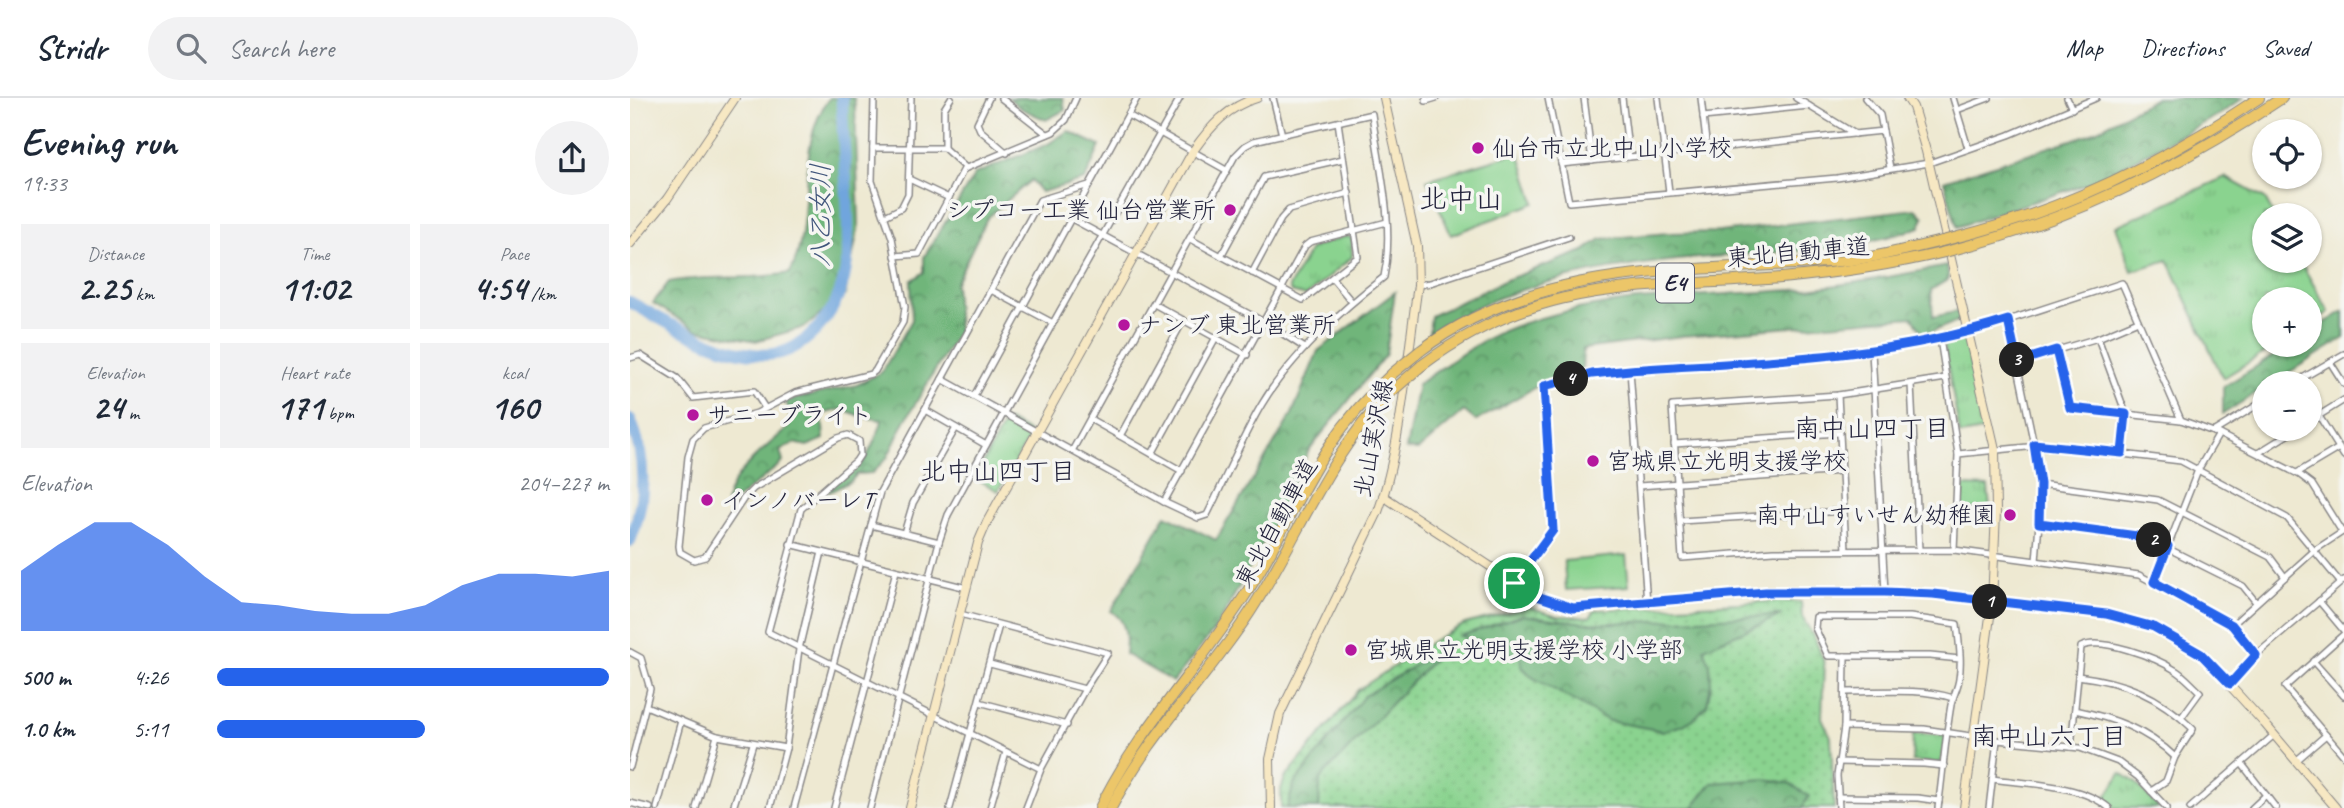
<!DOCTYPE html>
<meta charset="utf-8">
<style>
body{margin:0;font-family:Caveat,"Klee One",sans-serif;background:#f2f2f3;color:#1f2937;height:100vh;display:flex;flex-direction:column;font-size:26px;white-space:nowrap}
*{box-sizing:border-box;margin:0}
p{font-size:23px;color:#747a83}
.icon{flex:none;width:38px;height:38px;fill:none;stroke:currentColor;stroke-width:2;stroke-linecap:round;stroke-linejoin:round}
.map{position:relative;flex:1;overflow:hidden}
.side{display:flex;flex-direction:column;background:#fff;width:630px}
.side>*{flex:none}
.fabs{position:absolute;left:1622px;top:21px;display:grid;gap:14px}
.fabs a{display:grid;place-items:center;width:70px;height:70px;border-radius:50%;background:#fff;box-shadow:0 2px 5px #0004;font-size:35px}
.pin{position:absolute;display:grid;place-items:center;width:60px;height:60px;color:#fff;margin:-30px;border:4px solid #fff;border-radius:50%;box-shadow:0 2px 7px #0007}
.km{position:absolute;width:35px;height:35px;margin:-18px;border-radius:50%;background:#222;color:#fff;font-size:19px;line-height:35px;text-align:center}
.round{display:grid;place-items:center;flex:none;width:74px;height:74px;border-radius:37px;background:#f2f2f3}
.head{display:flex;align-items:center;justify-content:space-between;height:119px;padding:0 21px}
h1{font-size:38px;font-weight:800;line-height:52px}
.metrics{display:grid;grid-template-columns:repeat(3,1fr);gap:10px;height:119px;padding:7px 21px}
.metrics div{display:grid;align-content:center;border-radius:0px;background:#f2f2f3;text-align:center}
.metrics b{font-size:35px;font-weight:800}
.metrics small{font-size:19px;font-weight:400}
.metrics p{font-size:19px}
.chart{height:196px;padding:14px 21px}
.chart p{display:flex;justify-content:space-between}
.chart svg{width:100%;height:126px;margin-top:7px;fill:#2563eb;opacity:.7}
ul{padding:0 21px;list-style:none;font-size:23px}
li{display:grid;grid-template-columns:112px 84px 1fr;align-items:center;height:52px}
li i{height:18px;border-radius:9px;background:#2563eb}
header{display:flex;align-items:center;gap:42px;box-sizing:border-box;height:98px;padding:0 35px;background:#fff;border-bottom:2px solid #e0e1e3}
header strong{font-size:33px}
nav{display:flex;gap:38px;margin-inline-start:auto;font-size:24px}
.search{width:490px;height:63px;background:#f2f2f3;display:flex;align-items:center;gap:18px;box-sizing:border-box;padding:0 24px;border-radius:38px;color:#747a83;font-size:26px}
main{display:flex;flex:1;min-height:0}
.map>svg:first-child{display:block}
</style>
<header>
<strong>Stridr</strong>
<div class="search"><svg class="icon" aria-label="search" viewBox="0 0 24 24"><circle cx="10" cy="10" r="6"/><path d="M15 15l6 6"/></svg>Search here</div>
<nav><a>Map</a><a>Directions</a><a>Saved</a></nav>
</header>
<main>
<section class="side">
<div class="head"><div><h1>Evening run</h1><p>19:33</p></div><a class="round"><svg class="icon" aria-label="share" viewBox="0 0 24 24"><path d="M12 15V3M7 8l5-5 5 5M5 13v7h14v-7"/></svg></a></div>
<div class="metrics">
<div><p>Distance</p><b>2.25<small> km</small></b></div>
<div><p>Time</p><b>11:02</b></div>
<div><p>Pace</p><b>4:54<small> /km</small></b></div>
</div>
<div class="metrics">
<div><p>Elevation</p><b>24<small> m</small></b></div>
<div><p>Heart rate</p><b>171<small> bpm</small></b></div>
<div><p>kcal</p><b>160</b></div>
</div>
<div class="chart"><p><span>Elevation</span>204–227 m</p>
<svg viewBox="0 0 160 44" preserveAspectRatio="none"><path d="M0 44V23L10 14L20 6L30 6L40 14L50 25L60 34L70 35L80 37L90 38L100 38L110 35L120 28L130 24L140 24L150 25L160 23V44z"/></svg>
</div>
<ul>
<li><b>500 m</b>4:26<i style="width:100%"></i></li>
<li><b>1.0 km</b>5:11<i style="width:53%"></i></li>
</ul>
</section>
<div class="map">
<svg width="1714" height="710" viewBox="0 0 1714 710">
<defs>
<pattern id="grass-dots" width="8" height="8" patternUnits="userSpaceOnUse" patternTransform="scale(1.75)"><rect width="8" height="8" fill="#8ad38f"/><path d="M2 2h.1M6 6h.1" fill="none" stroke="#77b57c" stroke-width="1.8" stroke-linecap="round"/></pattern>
<pattern id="forest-crowns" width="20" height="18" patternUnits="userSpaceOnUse" patternTransform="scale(1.75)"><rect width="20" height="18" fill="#6fb57a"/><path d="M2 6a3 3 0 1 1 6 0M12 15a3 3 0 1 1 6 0" fill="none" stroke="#5b9365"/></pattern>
<pattern id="park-tufts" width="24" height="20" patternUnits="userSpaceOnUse" patternTransform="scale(1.75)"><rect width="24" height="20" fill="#8ad38f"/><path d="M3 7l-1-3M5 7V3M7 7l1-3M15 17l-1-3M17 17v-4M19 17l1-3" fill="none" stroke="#77b57c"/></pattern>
</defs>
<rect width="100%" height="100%" fill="#f6f6f2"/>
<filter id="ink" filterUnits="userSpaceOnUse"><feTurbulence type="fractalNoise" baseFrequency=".0143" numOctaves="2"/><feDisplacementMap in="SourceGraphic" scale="14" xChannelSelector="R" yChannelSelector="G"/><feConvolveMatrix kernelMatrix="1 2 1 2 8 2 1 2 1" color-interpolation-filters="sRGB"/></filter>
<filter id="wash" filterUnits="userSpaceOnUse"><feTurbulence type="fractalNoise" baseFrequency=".00686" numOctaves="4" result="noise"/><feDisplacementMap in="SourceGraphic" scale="28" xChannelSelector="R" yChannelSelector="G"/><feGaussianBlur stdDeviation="1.57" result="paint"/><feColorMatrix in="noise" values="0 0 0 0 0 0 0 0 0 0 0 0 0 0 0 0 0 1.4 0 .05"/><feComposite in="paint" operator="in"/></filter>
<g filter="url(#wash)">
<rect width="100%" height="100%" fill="#eee9d2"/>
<path fill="url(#grass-dots)" stroke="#567a65" stroke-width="2" d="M1151,503L1171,504L1172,519L1185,541L1194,564L1192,620L1201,639L1204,710H651V691L655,680L728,592L804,542L835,526L899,509L928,518L960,519L965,512Z"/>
<g fill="url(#forest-crowns)" stroke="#486c5a" stroke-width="2">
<path d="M199,0H224L225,7L229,126L215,197L175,229L126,243L67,232L23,205L39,184C79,176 120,183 160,175C187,121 163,50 199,0Z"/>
<path d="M379,0H433L435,12L416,22L390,10Z"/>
<path d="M1526,0H1613L1592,15L1465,83L1327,129L1314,83L1460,36Z"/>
<path d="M438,33L470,48L455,82L411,94L401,82L357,120L325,186L328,234L275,323L257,360L242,375L227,376L221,383L198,395C203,380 222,375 233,364C237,360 251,330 252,322L233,319L212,311L192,316L194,341L177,348L164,345L150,353L153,364L96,410C96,378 137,349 159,329L160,317L156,303L227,287L252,274L282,222L281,183L294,174V159L345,76L418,46Z"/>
<path d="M1286,111L1294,119L1290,129C1219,155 1143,153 1069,160C1001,166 930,176 866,201C843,209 821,224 799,235L801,218L876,182L954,153L971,141L1038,135L1089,134Z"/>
<path d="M1317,168L1319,181L1301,192L1303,219L1329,213L1331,222L1293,237L1283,219L1052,238L953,251L952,273L918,282L846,323L834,313L788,352L776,351L788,286C818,266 848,242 883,229C979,194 1076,200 1176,191C1223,186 1271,177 1317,168Z"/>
<path d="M765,194L756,256L679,352L645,423L588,527L543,584L495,556C497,539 497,523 481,513L536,417L586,442L662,316L688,253Z"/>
<path d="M1714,213V240L1642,285H1634V290L1593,316V289L1661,247H1680V234Z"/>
<path d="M892,517L956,525H983L1152,517L1074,550L1080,567L1081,587L1077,607L1065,620L1053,627L1033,633L979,623L902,579L892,569L891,559L830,538Z"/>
<path d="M815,549L690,681L689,710H657L664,686L734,598Z"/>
<path d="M1136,681L1159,685L1179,698L1172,710H1063L1082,685Z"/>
</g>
<g fill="url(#park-tufts)" stroke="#567a65" stroke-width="2">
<path d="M1595,79L1635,101L1644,117H1634V163H1670L1699,214L1680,226V201H1634V247H1647L1593,280L1538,162L1502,173L1486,128Z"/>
<path d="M716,138L722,140V159L676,198L661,194L659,189L681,150Z"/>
<path d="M1336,241L1353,333L1330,337L1314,247Z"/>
<path d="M378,323L398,333L400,338L368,393L345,380L374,325Z"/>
<path d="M1333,388L1358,389L1360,411H1332Z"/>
<path d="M1283,636L1314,637L1316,640L1311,665L1282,663Z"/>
<path d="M1491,675L1505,684L1529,710H1485L1474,702Z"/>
</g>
<g fill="#8ad38f" stroke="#567a65" stroke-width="2">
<path d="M889,54L905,105L821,137L797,82Z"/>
<path d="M996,457L999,488L936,492L934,463Z"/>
</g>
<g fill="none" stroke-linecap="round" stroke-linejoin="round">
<g stroke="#70a5dd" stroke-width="12">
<path d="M0,204C39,226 98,262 144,256C163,254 181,239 192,225C207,207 215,184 217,161C221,107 212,53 212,0"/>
<path d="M0,321C17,360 16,404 0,443"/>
</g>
</g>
</g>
<g filter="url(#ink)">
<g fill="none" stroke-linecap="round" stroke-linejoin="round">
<defs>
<g id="street">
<path d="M244,0L242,83L262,140L275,209L273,224L245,273L241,276L165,295L127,315L74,330L63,341L58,359L49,448L50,454L64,462L75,459L114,400L124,390L208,340L218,337L229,343L230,357L226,363L171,411L138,534L411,671"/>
<path d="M359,0L347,25L350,32L377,55"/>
<path d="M371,0L417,36"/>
<path d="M643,0L652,37"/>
<path d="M796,0V3L806,0"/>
<path d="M918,0L939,104L1207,80L1299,65L1379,37L1466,0"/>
<path d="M954,0L962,63"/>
<path d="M992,0L999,59"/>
<path d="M1028,0L1039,94"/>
<path d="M1071,0L1077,52"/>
<path d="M1166,0L1225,36"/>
<path d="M1235,0L1250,17L1260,70"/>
<path d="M1323,0L1338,50"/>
<path d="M1437,0L1442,11"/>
<path d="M1327,12L1359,0"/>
<path d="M498,17L596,72"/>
<path d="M1073,19L1179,8"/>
<path d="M243,50H314L336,70"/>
<path d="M314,50V11L321,0"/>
<path d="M931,66L1253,33"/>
<path d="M279,81L319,100"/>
<path d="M255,118L271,110L278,96L281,0"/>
<path d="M442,121L634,224L675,250"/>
<path d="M560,141L673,202L728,159L708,24"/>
<path d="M265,158L289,156L334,71L423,34L436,22L446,0"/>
<path d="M591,158L634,79L713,61"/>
<path d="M622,175L651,121L659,112L719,95"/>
<path d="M702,180L722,204"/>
<path d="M788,187L800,185L939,139"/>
<path d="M361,192L423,225"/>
<path d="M524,206L617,257"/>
<path d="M1378,222L1408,366L1409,425L1406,463"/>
<path d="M1357,229L1492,185L1551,322"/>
<path d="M1468,240L1496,316L1492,355"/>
<path d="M1310,241L1328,356L1324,452"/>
<path d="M1426,252L1440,310L1551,322L1589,336L1670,377L1682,386L1712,434"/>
<path d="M1242,253L1255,494"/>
<path d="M0,260L10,257L47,280L63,300L124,293L135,310"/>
<path d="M1387,264L1468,240L1508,223"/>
<path d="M1700,264L1714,286"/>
<path d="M1000,272L1017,505"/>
<path d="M1316,280L1208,297L1042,308L1052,460L1144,453L1324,452L1509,477L1602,527L1626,557"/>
<path d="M312,281L534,404L568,420L577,417C596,380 611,341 632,306C660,259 711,212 754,179C765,126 749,69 742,16L624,43L615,48L605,58L442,353"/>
<path d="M1664,285L1714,256"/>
<path d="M1281,286L1289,452"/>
<path d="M1208,297L1216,452"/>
<path d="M344,298L507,0"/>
<path d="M295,312L356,347"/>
<path d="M1689,318L1714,358"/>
<path d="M460,321L552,373"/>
<path d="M1680,323L1714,302"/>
<path d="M1583,334L1634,303"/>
<path d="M490,338L553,223"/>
<path d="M1044,346L1209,335"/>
<path d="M1628,355L1667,331"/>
<path d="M522,356L585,241"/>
<path d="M1328,356L1417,347L1551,363L1657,420L1710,484"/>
<path d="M1667,375L1709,350"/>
<path d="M1410,386L1528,402L1640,459L1655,479"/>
<path d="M1009,388L1212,373"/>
<path d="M534,404L675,148L680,144L757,124"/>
<path d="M1050,423L1213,413"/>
<path d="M1409,425L1515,439L1613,488L1625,503"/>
<path d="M241,427L309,444"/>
<path d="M274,435L283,405L326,330"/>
<path d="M160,446L337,490"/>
<path d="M1524,484L1568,372L1589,336"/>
<path d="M884,485L923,432L914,288L962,276L1235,255L1320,238"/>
<path d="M1689,503L1714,533"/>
<path d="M330,516L478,555L455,591L411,671L396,710"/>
<path d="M1602,527L1685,452L1714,433"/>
<path d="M1714,536L1655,589L1714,658"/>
<path d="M0,554L11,560L20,591L0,669"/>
<path d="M1683,563L1714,598"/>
<path d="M360,566L455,591"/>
<path d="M1448,578C1495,584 1528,597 1563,631L1545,659L1536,683L1521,693"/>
<path d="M1600,586L1626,557L1714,482"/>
<path d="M1217,594C1251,594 1290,590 1323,600"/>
<path d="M349,604L437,627"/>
<path d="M16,608L87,638L156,650"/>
<path d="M1445,612C1483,620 1516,631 1545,659"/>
<path d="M1214,629L1294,631L1367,642L1450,650L1488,664L1508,679L1537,710"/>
<path d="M1441,649L1451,549C1470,538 1527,560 1545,572C1554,577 1562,587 1570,594L1551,620"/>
<path d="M1667,662L1696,637"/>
<path d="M1208,664L1294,666L1314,668"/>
<path d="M1612,666L1646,710"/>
<path d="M1362,681C1398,686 1451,686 1479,710"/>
<path d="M1208,699L1288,700L1309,703"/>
<path d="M0,705L20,710"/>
<path d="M27,710L51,623"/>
<path d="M66,710L87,638"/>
<path d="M103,710L123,646"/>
<path d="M140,710L156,650L169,551L192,454"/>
<path d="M164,710L250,394L410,102L459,87"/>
<path d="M204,710L266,473"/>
<path d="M240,710L309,444L318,417L423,225L550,0"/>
<path d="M320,710L369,527"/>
<path d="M360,710L376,654"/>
<path d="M1209,710L1207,678L1214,629L1215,558"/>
<path d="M1308,710C1313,676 1315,641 1321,607C1323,598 1328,590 1329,581C1332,563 1329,545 1327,526L1280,519H1186L1185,530L1198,558H1300L1330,561"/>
<path d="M1359,710L1367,642"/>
<path d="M1560,710L1644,637"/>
<path d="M1622,710L1636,697"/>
</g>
<g id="secondary">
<path d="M1277,0L1283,9L1296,53L1365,351L1366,414L1362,504L1334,710"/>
<path d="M0,146L37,101L105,0"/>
<path d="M753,398L904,497L922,505L943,510L1136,494H1255L1303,496L1476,516L1524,529L1571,556L1635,626L1706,710"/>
<path d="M280,710L348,445L357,424L563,53C580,29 598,8 627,0"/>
<path d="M641,710L640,661L650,616L748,414C772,347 777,258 788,187L787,148L754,0"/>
</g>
<g id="highway">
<path d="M1324,140C1434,113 1535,63 1629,0"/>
<path d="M1326,151C1444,121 1551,68 1652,0"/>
<path d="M790,253C910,163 1056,174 1198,164C1236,162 1275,152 1312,143"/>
<path d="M791,268C910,178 1012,191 1151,180C1207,175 1261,167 1315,154"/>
<path d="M470,710C509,630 572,566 619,491C649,444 669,392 700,347C718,320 739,297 763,275"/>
<path d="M481,710C518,638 576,581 620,514C668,441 696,358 760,295"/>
</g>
</defs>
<use href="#street" stroke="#888686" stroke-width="8"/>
<use href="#secondary" stroke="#888686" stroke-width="10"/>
<use href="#highway" stroke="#888686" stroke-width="12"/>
<use href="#street" stroke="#fff" stroke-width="5"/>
<use href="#secondary" stroke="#f7e8c3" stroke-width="8"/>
<use href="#highway" stroke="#ecc669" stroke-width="10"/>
<defs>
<path id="street-bridge" d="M1320,238L1357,229"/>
<g id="highway-bridge">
<path d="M1312,143L1324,140"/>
<path d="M1315,154L1326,151"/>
<path d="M763,275L790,253"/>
<path d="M760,295L791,268"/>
</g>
</defs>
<use href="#street-bridge" stroke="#888686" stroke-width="8" stroke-linecap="butt"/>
<use href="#highway-bridge" stroke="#888686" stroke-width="12" stroke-linecap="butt"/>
<use href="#street-bridge" stroke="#fff" stroke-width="5"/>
<use href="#highway-bridge" stroke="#ecc669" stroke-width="10"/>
</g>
</g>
<g fill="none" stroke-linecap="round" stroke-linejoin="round" filter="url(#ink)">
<defs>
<path id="route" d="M1378,222L1387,264L1426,252L1440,310L1496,316L1492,355L1404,346L1410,386L1409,425L1515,439L1538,448L1524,484L1602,527L1626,557L1600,586L1571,556L1524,529L1476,516L1303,496L1255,494H1136L943,510L904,497L884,485L923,432L914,288L962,276L1000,272C1127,263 1256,261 1378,222Z"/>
</defs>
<use href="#route" stroke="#fff" stroke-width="14"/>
<use href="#route" stroke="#2563eb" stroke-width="9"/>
</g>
<g fill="#b5179e" stroke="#f6f6f2" stroke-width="2.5">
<circle cx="848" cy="50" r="7"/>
<circle cx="600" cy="112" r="7"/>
<circle cx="494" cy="227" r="7"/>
<circle cx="63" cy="317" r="7"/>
<circle cx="963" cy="363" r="7"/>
<circle cx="77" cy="402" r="7"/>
<circle cx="1380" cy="417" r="7"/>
<circle cx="721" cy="552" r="7"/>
</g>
<g text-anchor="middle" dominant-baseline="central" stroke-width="7" stroke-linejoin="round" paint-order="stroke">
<rect fill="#f6f6f2" stroke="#626272" stroke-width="2" x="1026" y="165.5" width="38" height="39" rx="5"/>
<g font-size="23" font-weight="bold" fill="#22223b">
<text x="1045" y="185">E4</text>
</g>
<g font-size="24" fill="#22223b" stroke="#f6f6f2" text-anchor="start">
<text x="862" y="50">仙台市立北中山小学校</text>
<text x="586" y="112" text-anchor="end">シプコー工業 仙台営業所</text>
<text x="508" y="227">ナンブ 東北営業所</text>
<text x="77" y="317">サニーブライト</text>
<text x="977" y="363">宮城県立光明支援学校</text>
<text x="91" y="402">インノバーレT</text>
<text x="1366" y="417" text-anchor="end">南中山すいせん幼稚園</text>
<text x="735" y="552">宮城県立光明支援学校 小学部</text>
</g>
<g font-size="24" fill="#22223b" stroke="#f6f6f2">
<text transform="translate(1168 154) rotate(-5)">東北自動車道</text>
<text transform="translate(743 340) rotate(-79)">北山実沢線</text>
<text transform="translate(646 425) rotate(-61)">東北自動車道</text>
</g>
<g font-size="26" font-style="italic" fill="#41567c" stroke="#f6f6f2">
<text transform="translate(190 117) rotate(-90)">八乙女川</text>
</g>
<g font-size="26" fill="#22223b" stroke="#f6f6f2">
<text x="1242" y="330">南中山四丁目</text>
<text x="368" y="373">北中山四丁目</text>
<text x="1419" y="638">南中山六丁目</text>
</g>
<g font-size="28" fill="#22223b" stroke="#f6f6f2">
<text x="831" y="100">北中山</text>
</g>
</g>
</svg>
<div class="fabs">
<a><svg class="icon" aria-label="locate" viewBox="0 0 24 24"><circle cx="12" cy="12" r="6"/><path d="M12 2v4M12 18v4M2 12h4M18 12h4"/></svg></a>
<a><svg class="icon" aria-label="layers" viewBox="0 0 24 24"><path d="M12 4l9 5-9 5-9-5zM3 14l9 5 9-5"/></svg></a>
<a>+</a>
<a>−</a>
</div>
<div class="pin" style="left:884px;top:485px;background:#1e9e55"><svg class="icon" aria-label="arrive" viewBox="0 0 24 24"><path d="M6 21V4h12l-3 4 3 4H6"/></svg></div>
<b class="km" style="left:1360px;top:504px">1</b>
<b class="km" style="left:1524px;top:442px">2</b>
<b class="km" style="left:1387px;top:262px">3</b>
<b class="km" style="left:941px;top:281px">4</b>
</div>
</main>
